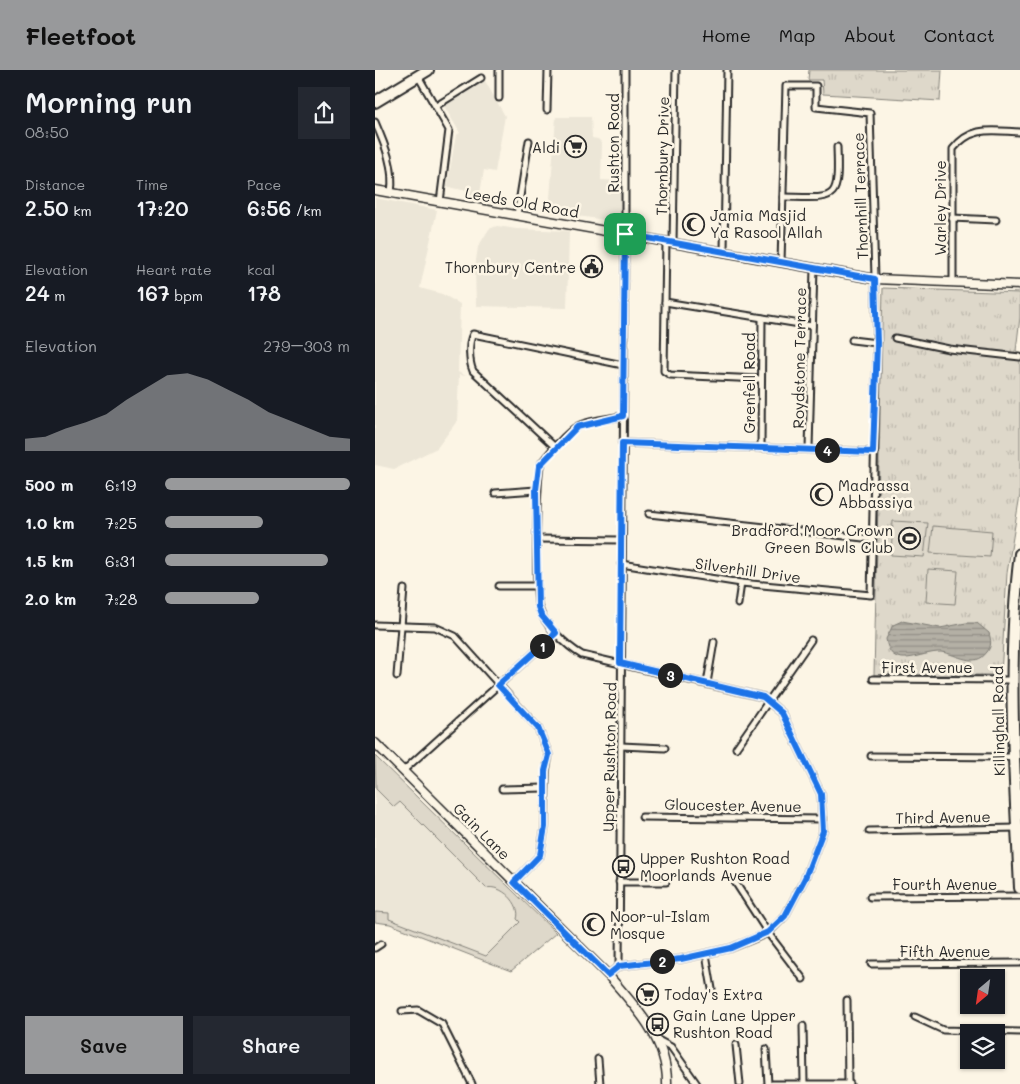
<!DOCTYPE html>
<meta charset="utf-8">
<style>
body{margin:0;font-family:Mali,sans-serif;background:#242831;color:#f1f3f6;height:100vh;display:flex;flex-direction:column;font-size:19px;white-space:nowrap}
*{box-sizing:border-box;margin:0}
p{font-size:16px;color:#9ea1a6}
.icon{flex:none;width:28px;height:28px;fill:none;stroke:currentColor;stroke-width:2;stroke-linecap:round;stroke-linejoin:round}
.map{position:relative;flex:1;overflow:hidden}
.drawer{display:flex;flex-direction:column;background:#171b24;width:375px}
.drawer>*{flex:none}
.needle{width:32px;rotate:209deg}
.controls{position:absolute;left:585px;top:899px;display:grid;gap:10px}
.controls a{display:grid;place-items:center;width:45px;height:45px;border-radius:0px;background:#171b24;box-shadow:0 1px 4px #0004;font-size:25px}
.pin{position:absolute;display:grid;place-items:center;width:42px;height:42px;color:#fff;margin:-21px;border-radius:10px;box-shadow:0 2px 8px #0006}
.km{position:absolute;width:25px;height:25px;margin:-12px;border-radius:50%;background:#222;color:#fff;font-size:14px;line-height:25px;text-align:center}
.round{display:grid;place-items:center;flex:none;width:52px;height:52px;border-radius:0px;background:#242831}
.headline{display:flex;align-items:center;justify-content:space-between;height:85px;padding:0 25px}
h1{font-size:28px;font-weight:600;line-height:38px}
.stats{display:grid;grid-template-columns:repeat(3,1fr);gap:8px;height:85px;padding:5px 25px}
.stats div{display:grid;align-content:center}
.stats b{font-size:21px;font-weight:600}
.stats small{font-size:14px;font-weight:400}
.stats p{font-size:14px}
.chart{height:140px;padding:10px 25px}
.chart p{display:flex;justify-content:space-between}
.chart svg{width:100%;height:90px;margin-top:5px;fill:#98999b;opacity:.7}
.cta{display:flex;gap:10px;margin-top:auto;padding:10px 25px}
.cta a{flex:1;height:58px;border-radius:0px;background:#98999b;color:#111;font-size:20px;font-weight:600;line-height:58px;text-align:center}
.cta a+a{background:#242831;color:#f1f3f6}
ul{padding:0 25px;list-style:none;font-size:16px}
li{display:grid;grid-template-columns:80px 60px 1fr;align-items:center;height:38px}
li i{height:12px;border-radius:6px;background:#98999b}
header{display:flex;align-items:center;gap:30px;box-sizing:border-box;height:70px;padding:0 25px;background:#98999b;color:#111}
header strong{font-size:24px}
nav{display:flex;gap:28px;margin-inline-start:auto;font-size:18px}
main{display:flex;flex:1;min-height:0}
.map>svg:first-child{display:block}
</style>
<header>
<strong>Fleetfoot</strong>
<nav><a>Home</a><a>Map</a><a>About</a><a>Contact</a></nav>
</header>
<main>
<section class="drawer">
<div class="headline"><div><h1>Morning run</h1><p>08:50</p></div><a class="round"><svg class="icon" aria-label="share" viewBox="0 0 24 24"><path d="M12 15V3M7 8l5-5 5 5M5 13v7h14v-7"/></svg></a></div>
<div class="stats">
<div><p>Distance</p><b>2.50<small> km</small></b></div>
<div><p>Time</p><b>17:20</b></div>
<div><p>Pace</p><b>6:56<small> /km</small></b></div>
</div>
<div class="stats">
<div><p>Elevation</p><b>24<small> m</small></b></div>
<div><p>Heart rate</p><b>167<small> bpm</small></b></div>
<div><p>kcal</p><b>178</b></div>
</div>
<div class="chart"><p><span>Elevation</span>279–303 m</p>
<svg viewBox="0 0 160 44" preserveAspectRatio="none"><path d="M0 44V38L10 37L20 33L30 30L40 26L50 19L60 13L70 7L80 6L90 9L100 14L110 19L120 25L130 29L140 33L150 37L160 38V44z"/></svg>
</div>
<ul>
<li><b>500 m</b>6:19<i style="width:100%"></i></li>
<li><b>1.0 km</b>7:25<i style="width:53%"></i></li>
<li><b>1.5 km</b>6:31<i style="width:88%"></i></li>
<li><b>2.0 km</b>7:28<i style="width:51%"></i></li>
</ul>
<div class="cta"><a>Save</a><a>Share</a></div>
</section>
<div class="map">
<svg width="645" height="1014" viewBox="0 0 645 1014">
<defs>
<pattern id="grass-tufts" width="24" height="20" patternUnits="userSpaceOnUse" patternTransform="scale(1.25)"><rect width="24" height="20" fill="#ded8ca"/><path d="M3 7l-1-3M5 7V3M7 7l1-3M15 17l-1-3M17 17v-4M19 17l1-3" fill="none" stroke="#bfbaae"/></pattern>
<pattern id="water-rules" width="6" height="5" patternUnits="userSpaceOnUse" patternTransform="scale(1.25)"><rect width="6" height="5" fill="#b4b0a5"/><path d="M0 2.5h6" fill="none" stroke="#938f87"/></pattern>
</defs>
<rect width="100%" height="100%" fill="#fcf5e5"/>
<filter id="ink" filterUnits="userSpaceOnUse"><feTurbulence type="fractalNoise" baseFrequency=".02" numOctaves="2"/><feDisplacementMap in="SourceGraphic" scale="10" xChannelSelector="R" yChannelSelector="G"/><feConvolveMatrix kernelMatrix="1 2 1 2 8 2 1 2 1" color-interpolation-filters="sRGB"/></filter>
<g filter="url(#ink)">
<g fill="#ece6d7">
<path d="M110,11L130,46L120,102L109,100L104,129L92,127L93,121L72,117L81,65L85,63L69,36Z"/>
<path d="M181,47H216L217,68L223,69L227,73L226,110L245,111V152L174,142Z"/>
<path d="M0,128L62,140L45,218L67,224L85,234L83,302L91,306L84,305L82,351L62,378L19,399L0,395Z"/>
<path d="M122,156L142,159L194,161L192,238L101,236L100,197L103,177L114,159Z"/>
<path d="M0,686L181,863L136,901L15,854L0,852Z"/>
</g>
<g fill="url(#grass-tufts)" stroke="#84827a">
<path d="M434,0H567L565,31L448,24L447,10H433Z"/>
<path d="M508,218L645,223V247L641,281L645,282V425L632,503L626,605H499Z"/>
</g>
<g fill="#ded8ca" stroke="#84827a">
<path d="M518,451L553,453L549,487L516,485Z"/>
<path d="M558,456L617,461L615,487L555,483Z"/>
<path d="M553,499L583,501L580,534L551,532Z"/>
<path d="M0,686L181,863L136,901L15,854L0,852V842L14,843V849L111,886L145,852L142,849C147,834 126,814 111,818L25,732L19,737L1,719Z"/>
</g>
<path fill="url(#water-rules)" stroke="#7d7b74" d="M527,551L565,558L591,553H602L614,563C616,570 617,576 612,582C600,599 582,584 566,582C546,581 516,603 511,569L518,555Z"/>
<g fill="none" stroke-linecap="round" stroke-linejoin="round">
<defs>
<g id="street">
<path d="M124,0V28"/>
<path d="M250,0V147"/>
<path d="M43,6L74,60L65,132"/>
<path d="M61,36L106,8"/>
<path d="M172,40L173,0"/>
<path d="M0,52C10,75 20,98 16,123"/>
<path d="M408,127C462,128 464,133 462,77"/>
<path d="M142,145L154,71"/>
<path d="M577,148L621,150"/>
<path d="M291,171L289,301L295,305L385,309"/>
<path d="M298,172L301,0"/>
<path d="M349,181L352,0"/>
<path d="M578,211V79C597,55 618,61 645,62"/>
<path d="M290,232L437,256"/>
<path d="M520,268L574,279L645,287"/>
<path d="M477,270L502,273"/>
<path d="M247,373L499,382"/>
<path d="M180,377L98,301C94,292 93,273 98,264L248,295"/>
<path d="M386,378L387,248"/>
<path d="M434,378L439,198"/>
<path d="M120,423L161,420"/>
<path d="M274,444L497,469"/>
<path d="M163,469L246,470"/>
<path d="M246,494L366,513L496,525L502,273L495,43L441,37V16H411L406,192"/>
<path d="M124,516H162"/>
<path d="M363,534L366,513"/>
<path d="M0,555L60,557L80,566L163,658L174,685L171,701L170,757L165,785L139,812"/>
<path d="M22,606L29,519"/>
<path d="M498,609L636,610"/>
<path d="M332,613L339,572"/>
<path d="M246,676L290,678"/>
<path d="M361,678L436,570"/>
<path d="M496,686L639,687"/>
<path d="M28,701L181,563"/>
<path d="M127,719L170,718"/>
<path d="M267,747L448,749"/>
<path d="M494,761L642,758"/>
<path d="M244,812H291"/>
<path d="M360,812L393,863L428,909"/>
<path d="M495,827L645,826"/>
<path d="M0,878L6,874"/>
<path d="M331,884L337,919"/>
<path d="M496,894L645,893"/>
<path d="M244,896L306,889L356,878L393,863L410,846L430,808L448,761L446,724L407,643L388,627L207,585C193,577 168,554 164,538C160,526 161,401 166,394C172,385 193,361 203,356C216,350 233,349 248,346"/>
<path d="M233,905L244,896L250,164"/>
<path d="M472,930L473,1014"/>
<path d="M27,941L43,940L67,954L97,1014"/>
<path d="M540,947L568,960L645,962"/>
<path d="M428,956L429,1013"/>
<path d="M283,970L296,977L322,1014"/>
<path d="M361,975L365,1014"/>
<path d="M391,979L393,1014"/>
<path d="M223,989L225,1014"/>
<path d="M397,1014H475"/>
</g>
<g id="secondary">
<path d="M0,120L500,209L645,215"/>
<path d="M0,673L233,905C260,936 293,970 292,1014"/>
</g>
<g id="highway">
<path d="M0,32L53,0"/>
<path d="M645,484C631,595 640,707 645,818"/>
</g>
</defs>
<use href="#street" stroke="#2b2b2b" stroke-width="9"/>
<use href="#secondary" stroke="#2b2b2b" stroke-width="11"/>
<use href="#highway" stroke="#2b2b2b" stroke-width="14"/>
<use href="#street" stroke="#fcf5e5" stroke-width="5"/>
<use href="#secondary" stroke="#fcf5e5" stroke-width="8"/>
<use href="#highway" stroke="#fcf5e5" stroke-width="10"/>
</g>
</g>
<g fill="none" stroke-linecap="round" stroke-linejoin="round" filter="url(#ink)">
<defs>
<path id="route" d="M250,164L500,209L502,273L498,382L247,373L245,593L388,627L407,643L446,724L448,761L430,808L410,846L393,862L356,878L306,889L244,896L233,905L139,812L165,785L170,757V701L174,685L163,658L123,615L181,563L166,545L163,537L161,420L164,396L202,357L248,346Z"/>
</defs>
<use href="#route" stroke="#fff" stroke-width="10"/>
<use href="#route" stroke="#1a73e8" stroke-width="6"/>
</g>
<defs>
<symbol id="supermarket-ring" viewBox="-11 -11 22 22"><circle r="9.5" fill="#fcf5e5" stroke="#2b2b2b" stroke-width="1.5"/><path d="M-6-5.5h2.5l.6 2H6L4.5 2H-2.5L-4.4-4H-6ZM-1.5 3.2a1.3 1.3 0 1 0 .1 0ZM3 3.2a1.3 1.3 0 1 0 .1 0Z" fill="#2b2b2b"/></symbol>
<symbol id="mosque-ring" viewBox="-11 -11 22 22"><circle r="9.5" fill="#fcf5e5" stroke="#2b2b2b" stroke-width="1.5"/><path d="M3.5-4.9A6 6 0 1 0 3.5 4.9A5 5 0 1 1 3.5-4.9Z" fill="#2b2b2b"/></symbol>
<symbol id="civic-ring" viewBox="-11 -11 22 22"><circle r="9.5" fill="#fcf5e5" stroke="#2b2b2b" stroke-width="1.5"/><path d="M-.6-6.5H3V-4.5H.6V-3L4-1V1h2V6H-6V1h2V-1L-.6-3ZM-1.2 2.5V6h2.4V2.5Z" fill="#2b2b2b"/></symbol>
<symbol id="stadium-ring" viewBox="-11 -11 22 22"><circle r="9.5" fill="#fcf5e5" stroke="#2b2b2b" stroke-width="1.5"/><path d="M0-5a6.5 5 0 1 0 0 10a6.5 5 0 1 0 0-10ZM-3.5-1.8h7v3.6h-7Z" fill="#2b2b2b"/></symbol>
<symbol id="bus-ring" viewBox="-11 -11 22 22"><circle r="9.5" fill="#fcf5e5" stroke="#2b2b2b" stroke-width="1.5"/><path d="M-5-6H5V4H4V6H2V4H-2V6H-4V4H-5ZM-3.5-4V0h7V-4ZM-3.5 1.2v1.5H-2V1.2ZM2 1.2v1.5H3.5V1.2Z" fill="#2b2b2b"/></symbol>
</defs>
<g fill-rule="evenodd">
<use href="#supermarket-ring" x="188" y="64" width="25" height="25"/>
<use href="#mosque-ring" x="306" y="142" width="25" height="25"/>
<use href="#civic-ring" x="204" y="184" width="25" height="25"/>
<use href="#mosque-ring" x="434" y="412" width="25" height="25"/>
<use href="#stadium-ring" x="522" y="456" width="25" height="25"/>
<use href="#bus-ring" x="236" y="784" width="25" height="25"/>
<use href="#mosque-ring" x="206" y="842" width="25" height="25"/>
<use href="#supermarket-ring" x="260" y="912" width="25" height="25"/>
<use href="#bus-ring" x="270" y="942" width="25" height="25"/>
</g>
<g text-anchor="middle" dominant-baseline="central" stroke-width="5" stroke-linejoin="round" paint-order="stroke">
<g font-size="15" fill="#2b2b2b" stroke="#fcf5e5">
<text transform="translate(238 73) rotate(-90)">Rushton Road</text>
<text transform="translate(287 86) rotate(-89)">Thornbury Drive</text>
<text transform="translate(485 126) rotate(-92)">Thornhill Terrace</text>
<text transform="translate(147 132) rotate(10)">Leeds Old Road</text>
<text transform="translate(565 138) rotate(-90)">Warley Drive</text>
<text transform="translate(424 288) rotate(-89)">Roydstone Terrace</text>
<text transform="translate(374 313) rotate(-90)">Grenfell Road</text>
<text transform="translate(373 500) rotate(8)">Silverhill Drive</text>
<text x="552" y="597">First Avenue</text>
<text transform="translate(623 651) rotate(-91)">Killinghall Road</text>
<text transform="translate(234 687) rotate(-89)">Upper Rushton Road</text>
<text transform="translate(358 735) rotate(1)">Gloucester Avenue</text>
<text transform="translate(568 747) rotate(-1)">Third Avenue</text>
<text transform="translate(107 761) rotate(45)">Gain Lane</text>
<text x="570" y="814">Fourth Avenue</text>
<text x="570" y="881">Fifth Avenue</text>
</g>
<g font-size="15" fill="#2b2b2b" stroke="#fcf5e5" text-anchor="start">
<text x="185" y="77" text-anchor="end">Aldi</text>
<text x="335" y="145">Jamia Masjid<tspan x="335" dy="17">Ya Rasool Allah</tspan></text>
<text x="201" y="197" text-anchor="end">Thornbury Centre</text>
<text x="463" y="415">Madrassa<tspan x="463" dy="17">Abbassiya</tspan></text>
<text x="518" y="460" text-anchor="end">Bradford Moor Crown<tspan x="518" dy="17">Green Bowls Club</tspan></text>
<text x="265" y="788">Upper Rushton Road<tspan x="265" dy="17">Moorlands Avenue</tspan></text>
<text x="235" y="846">Noor-ul-Islam<tspan x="235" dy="17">Mosque</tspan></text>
<text x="289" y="924">Today's Extra</text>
<text x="298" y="945">Gain Lane Upper<tspan x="298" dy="17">Rushton Road</tspan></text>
</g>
</g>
</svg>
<div class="controls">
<a><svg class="needle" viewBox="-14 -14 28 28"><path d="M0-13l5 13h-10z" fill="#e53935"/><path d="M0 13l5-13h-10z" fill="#9ea1a6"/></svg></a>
<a><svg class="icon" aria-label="layers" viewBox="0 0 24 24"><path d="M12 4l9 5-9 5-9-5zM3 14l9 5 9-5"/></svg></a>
</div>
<div class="pin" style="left:250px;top:164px;background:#1e9e55"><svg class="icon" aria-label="arrive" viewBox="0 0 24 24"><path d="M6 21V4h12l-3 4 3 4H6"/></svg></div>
<b class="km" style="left:167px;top:576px">1</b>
<b class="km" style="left:287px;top:891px">2</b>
<b class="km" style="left:295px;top:605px">3</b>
<b class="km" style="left:452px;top:380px">4</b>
</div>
</main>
